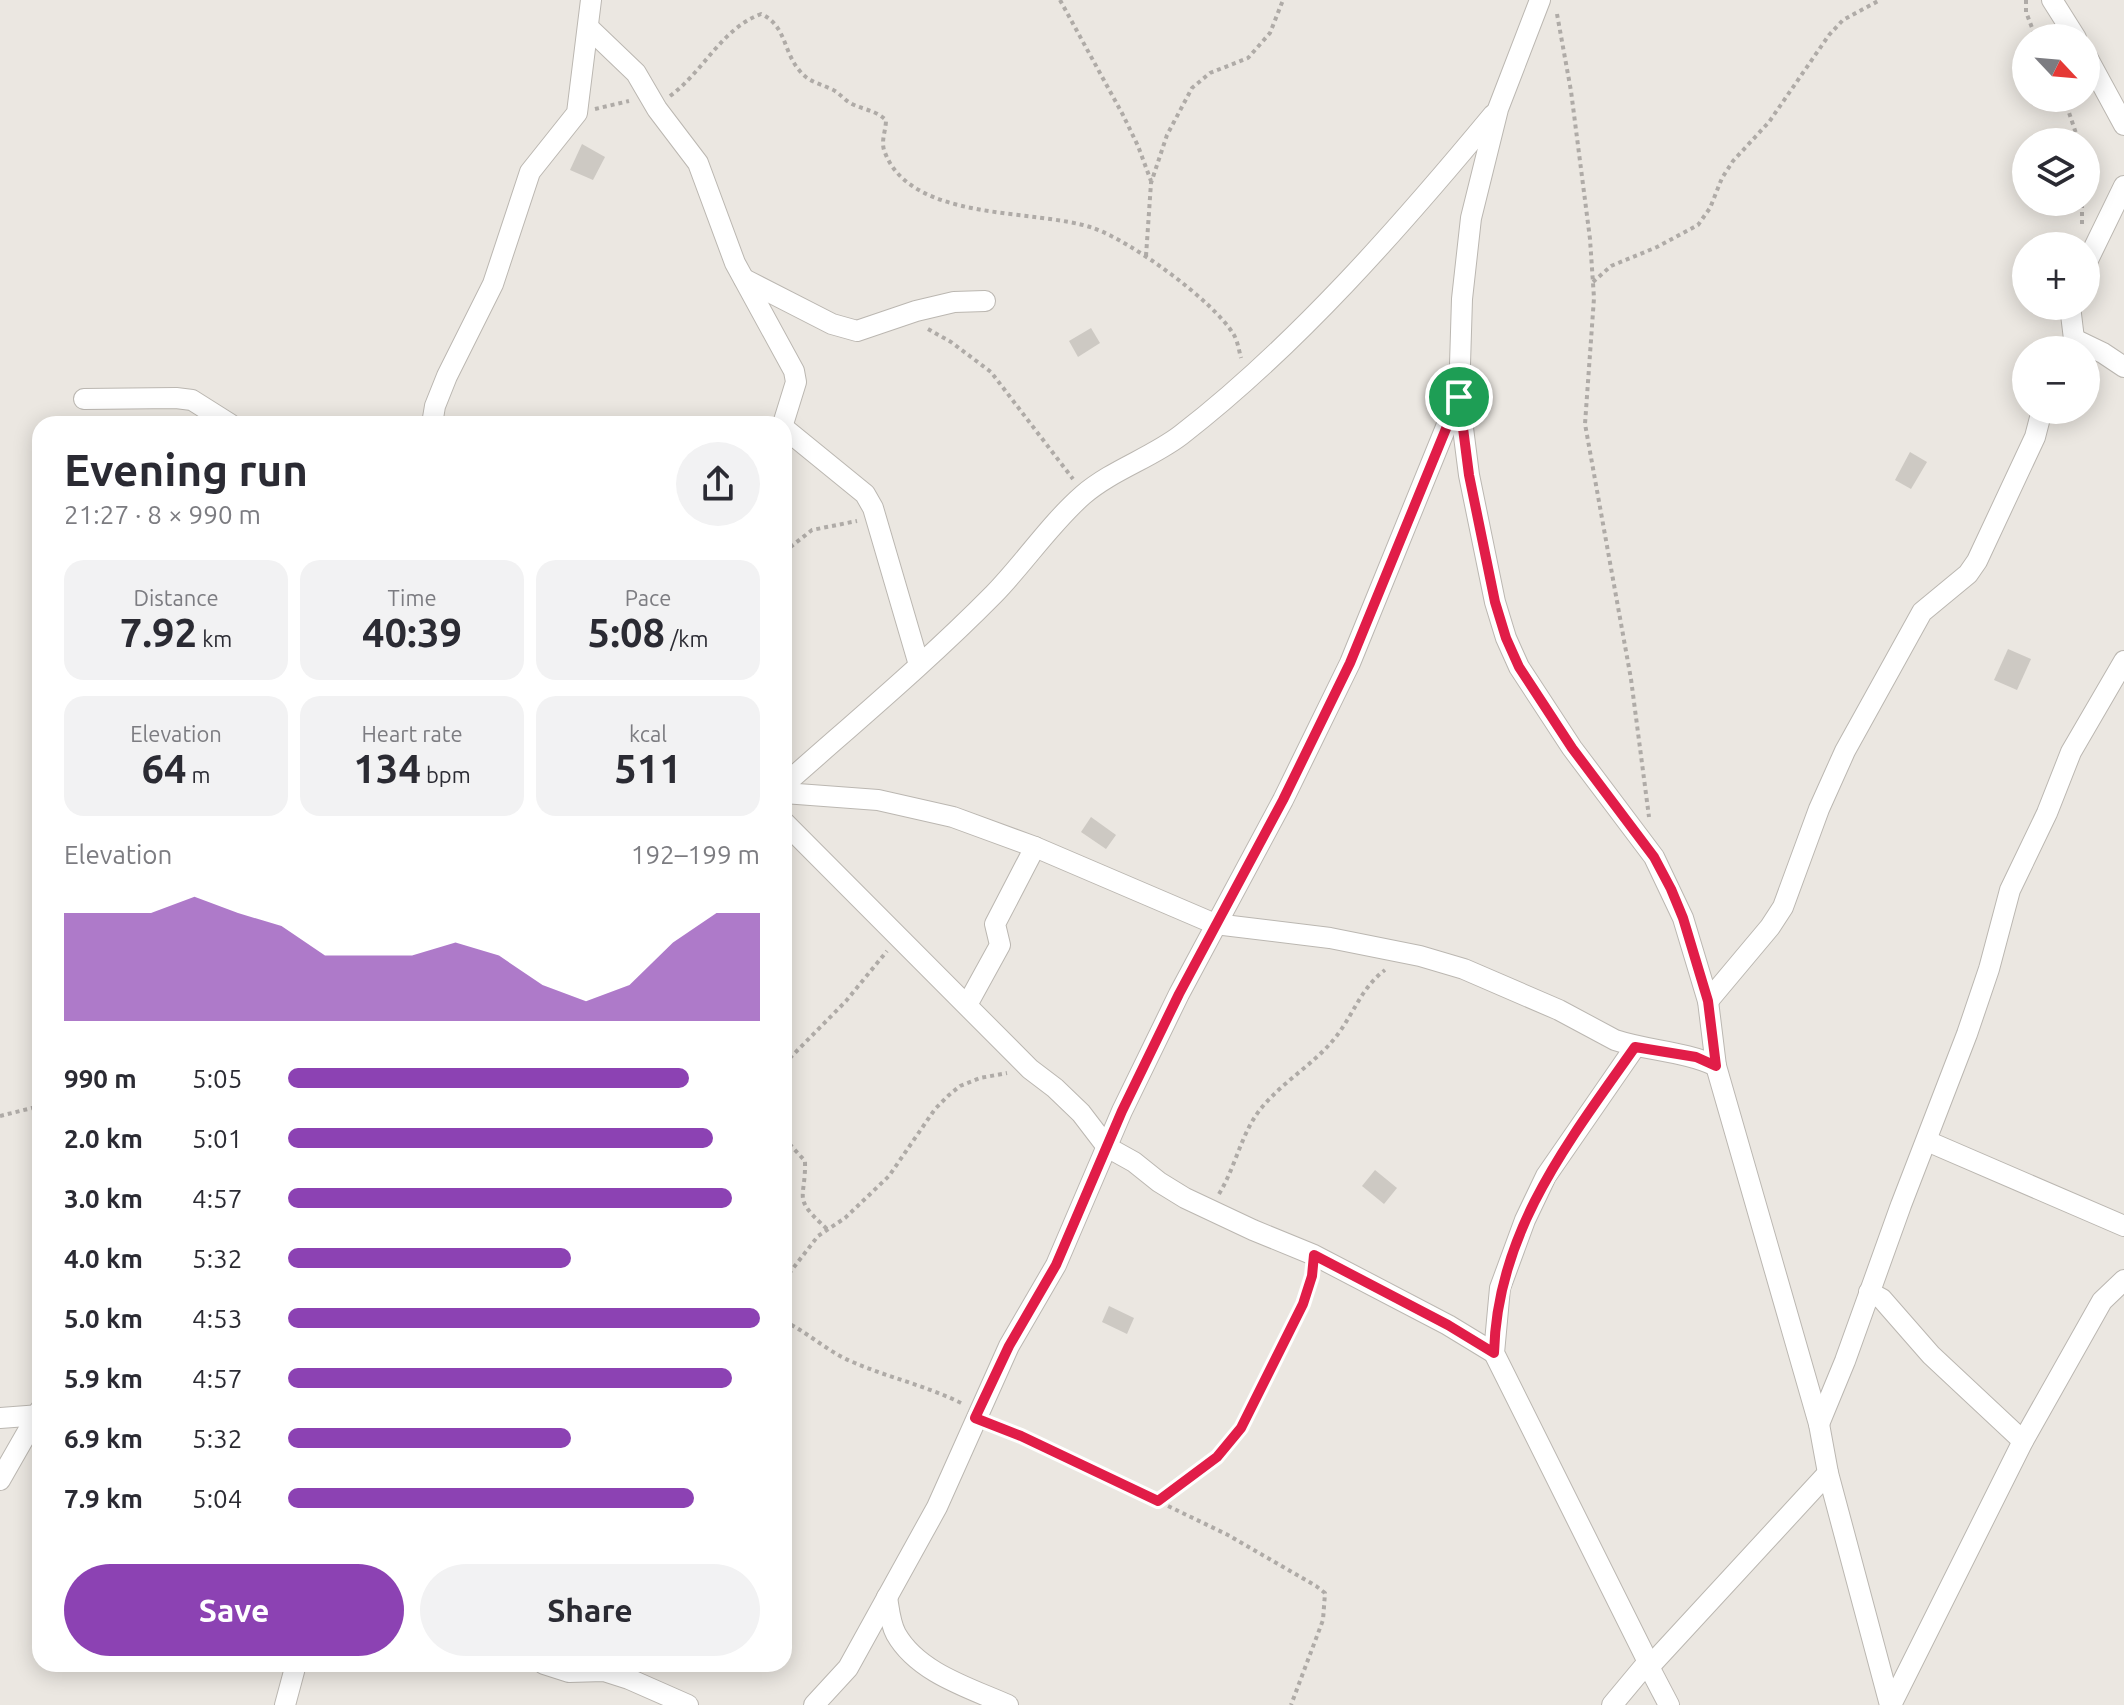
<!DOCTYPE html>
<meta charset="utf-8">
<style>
body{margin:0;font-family:Ubuntu,sans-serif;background:#f2f2f3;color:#2b2b33;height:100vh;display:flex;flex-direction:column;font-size:30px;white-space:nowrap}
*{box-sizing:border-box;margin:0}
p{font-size:26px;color:#7c7c81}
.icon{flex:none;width:44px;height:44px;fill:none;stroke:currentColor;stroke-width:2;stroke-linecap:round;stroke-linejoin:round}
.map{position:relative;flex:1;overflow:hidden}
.panel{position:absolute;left:32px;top:416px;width:760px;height:1256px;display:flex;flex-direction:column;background:#fff;border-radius:24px;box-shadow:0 4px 20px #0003}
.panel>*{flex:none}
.needle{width:52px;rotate:116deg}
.fabs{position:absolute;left:2012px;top:24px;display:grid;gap:16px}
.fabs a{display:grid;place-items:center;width:88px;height:88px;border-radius:50%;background:#fff;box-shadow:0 4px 20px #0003;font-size:40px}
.pin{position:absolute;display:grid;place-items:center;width:68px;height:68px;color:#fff;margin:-34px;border:4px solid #fff;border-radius:50%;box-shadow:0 2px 8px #0007}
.round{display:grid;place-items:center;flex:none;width:84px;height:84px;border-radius:42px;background:#f2f2f3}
.summary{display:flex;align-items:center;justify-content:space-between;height:136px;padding:0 32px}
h1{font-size:44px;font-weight:700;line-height:60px}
.metrics{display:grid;grid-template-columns:repeat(3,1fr);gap:12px;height:136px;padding:8px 32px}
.metrics div{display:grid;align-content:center;border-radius:20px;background:#f2f2f3;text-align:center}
.metrics b{font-size:40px;font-weight:700}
.metrics small{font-size:22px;font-weight:400}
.metrics p{font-size:22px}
.chart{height:224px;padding:16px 32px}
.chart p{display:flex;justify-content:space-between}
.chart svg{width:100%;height:144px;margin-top:8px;fill:#8c42b3;opacity:.7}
.cta{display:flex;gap:16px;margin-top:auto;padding:16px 32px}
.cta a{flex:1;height:92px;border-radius:48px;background:#8c42b3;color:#fff;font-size:32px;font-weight:700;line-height:92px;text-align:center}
.cta a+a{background:#f2f2f3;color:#2b2b33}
ul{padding:0 32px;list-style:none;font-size:26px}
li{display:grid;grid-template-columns:128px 96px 1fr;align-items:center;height:60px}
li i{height:20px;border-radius:10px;background:#8c42b3}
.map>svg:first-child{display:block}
</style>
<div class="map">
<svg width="2124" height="1705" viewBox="0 0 2124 1705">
<rect width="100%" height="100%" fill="#ebe7e1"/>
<g fill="#cdc9c3">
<path d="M582,144L605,157L593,180L570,170Z"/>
<path d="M1091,328L1100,343L1078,357L1069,341Z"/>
<path d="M1910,452L1927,462L1911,489L1895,480Z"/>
<path d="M2008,649L2031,659L2017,690L1994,680Z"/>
<path d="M1091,817L1116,835L1106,849L1081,832Z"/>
<path d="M1375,1170L1397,1188L1384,1204L1362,1186Z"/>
<path d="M1109,1306L1134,1318L1127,1334L1102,1322Z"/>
</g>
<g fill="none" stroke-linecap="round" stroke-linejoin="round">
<defs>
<g id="minor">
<path d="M1540,0L1498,109L1471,218L1462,299L1459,397L1469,475L1495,602L1506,638L1519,667L1572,748L1654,857L1683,918L1708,1001L1716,1066L1819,1424L1828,1473L1890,1705"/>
<path d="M2052,0L2076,38"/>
<path d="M589,28L636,73L657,109L698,163L735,263L794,371L796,382L783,424"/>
<path d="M2086,55L2124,125"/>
<path d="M2086,264L2124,186"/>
<path d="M744,279L832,324L857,331L916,311L954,302L985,301"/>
<path d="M2070,306L2074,339L2070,350"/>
<path d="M2074,339L2103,353L2124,367"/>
<path d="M84,399L176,398L192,400L230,424"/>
<path d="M432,424L435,406L447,376L493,284L530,172L577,113L591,0"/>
<path d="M784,428L865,494L873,508L919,665"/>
<path d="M784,785C855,722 928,661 994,594C1025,562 1050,524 1083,495C1112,470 1151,458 1181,435C1295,347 1401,226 1493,115"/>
<path d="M784,793L878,800L953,817L1035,847L1215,924L1330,938L1420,956L1464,969L1559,1010L1615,1040C1648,1051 1684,1051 1716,1066"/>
<path d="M784,822L1030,1069L1055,1088L1081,1113L1107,1147L1134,1162L1159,1182L1185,1198L1253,1230L1314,1255L1448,1325L1494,1353"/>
<path d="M1708,1001L1770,927L1783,907L1819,809L1845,751L1922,612L1968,574L1977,561L2035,437L2042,410"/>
<path d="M967,1005L1000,945L995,924L1035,847"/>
<path d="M1635,1047L1546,1176L1525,1220L1500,1288L1494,1353L1650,1666"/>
<path d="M1927,1141L2124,1226"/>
<path d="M1869,1292L1882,1299L1931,1355L2023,1441"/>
<path d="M0,1418L40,1415"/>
<path d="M1819,1424L1845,1361L1901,1205L1967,1034L1989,969L2010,890L2047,813L2071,752L2124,661"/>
<path d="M0,1480L40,1410"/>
<path d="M887,1597C889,1609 890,1623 896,1634C918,1673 970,1688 1008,1705"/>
<path d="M1647,1663L1669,1705"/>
<path d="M544,1664L569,1672L604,1671L629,1679L688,1705"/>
<path d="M285,1705L296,1664"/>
<path d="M814,1705L848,1668L937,1507L1009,1346L1056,1265L1122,1111L1179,994L1283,800L1350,663L1457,400"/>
<path d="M1612,1705L1647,1663L1650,1666L1828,1473"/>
<path d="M1891,1705L2023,1441L2102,1301L2124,1280"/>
</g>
</defs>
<use href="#minor" stroke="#bbb7b1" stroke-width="22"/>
<g stroke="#afaba7" stroke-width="4" stroke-dasharray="4 4" stroke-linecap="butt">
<path d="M1060,0L1123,115L1138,146L1151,181"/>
<path d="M2026,0V12L2036,38"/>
<path d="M1557,14L1571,91L1590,239L1594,298L1585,424L1631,679L1649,817"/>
<path d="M670,96C704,71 721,29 761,14C786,25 783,51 799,70C808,82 819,83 831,89C839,92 844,100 852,104C864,110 875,110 886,120C886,130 881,140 884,150C909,223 1035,208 1093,228C1131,241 1214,301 1234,335C1238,342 1239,351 1241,358"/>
<path d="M2064,98L2079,142"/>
<path d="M595,109L629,101"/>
<path d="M2082,224V202"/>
<path d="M1146,256L1151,183L1167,135L1192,88L1210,73L1248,58L1270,33L1283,0"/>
<path d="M1593,282L1611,266L1657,247L1698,225L1710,208L1722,178L1733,161L1769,122L1829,35L1843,20L1880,0"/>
<path d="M928,329L951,342L991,372L1073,479"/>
<path d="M784,552L812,530L857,521"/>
<path d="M784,1064L846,1001L887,951"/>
<path d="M0,1116L40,1106"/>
<path d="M784,1138L805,1161C806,1201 791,1196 827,1229"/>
<path d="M1219,1194C1235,1168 1241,1135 1259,1111C1282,1081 1317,1063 1338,1034C1355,1011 1362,987 1385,970"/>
<path d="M784,1280L818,1236L845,1218L889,1176L935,1109L949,1095L960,1086L980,1078L1007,1073"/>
<path d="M784,1321C809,1333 829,1353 855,1363C890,1378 927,1386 961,1403"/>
<path d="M994,1425L1069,1458L1228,1535L1316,1586L1325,1593L1323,1620L1291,1705"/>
<path d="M1158,1501L1217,1457L1241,1428L1303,1304L1312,1274"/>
</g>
<use href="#minor" stroke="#fff" stroke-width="20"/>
</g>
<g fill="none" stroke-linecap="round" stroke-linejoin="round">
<defs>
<path id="route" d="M1459,397L1469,475L1495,602L1506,638L1519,667L1572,748L1654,857L1671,889L1683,918L1708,1001L1716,1066L1696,1057L1635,1047C1568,1142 1497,1232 1494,1353L1448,1325L1314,1255L1312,1276L1303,1304L1241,1428L1217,1457L1158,1501L1021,1436L975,1418L1009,1346L1056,1265L1122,1111L1179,994L1283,800L1350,663Z"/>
</defs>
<use href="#route" stroke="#fff" stroke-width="16"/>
<use href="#route" stroke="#e11d48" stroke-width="10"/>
</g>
</svg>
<div class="fabs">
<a><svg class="needle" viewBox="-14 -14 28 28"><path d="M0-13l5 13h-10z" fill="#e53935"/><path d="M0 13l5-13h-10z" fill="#7c7c81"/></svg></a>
<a><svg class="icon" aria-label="layers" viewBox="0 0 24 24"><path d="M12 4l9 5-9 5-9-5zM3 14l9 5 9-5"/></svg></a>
<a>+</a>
<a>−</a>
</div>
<div class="pin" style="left:1459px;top:397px;background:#1e9e55"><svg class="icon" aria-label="arrive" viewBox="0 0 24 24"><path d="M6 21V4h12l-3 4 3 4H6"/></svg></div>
<section class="panel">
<div class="summary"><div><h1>Evening run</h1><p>21:27 · 8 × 990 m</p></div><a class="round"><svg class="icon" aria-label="share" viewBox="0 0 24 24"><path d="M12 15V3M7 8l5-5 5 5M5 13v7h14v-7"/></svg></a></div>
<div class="metrics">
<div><p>Distance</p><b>7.92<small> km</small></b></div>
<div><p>Time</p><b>40:39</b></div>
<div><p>Pace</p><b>5:08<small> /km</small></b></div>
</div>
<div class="metrics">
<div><p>Elevation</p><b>64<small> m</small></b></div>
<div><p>Heart rate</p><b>134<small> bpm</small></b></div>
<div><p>kcal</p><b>511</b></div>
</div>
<div class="chart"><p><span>Elevation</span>192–199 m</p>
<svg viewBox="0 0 160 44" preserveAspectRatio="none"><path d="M0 44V11L10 11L20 11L30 6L40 11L50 15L60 24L70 24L80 24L90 20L100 24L110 33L120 38L130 33L140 20L150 11L160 11V44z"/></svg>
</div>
<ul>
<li><b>990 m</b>5:05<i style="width:85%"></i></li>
<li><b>2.0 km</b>5:01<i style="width:90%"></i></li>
<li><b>3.0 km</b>4:57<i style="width:94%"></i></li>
<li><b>4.0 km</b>5:32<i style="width:60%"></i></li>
<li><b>5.0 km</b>4:53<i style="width:100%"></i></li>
<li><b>5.9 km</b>4:57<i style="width:94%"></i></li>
<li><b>6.9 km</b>5:32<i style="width:60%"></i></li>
<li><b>7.9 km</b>5:04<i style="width:86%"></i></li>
</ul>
<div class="cta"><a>Save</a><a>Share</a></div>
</section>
</div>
